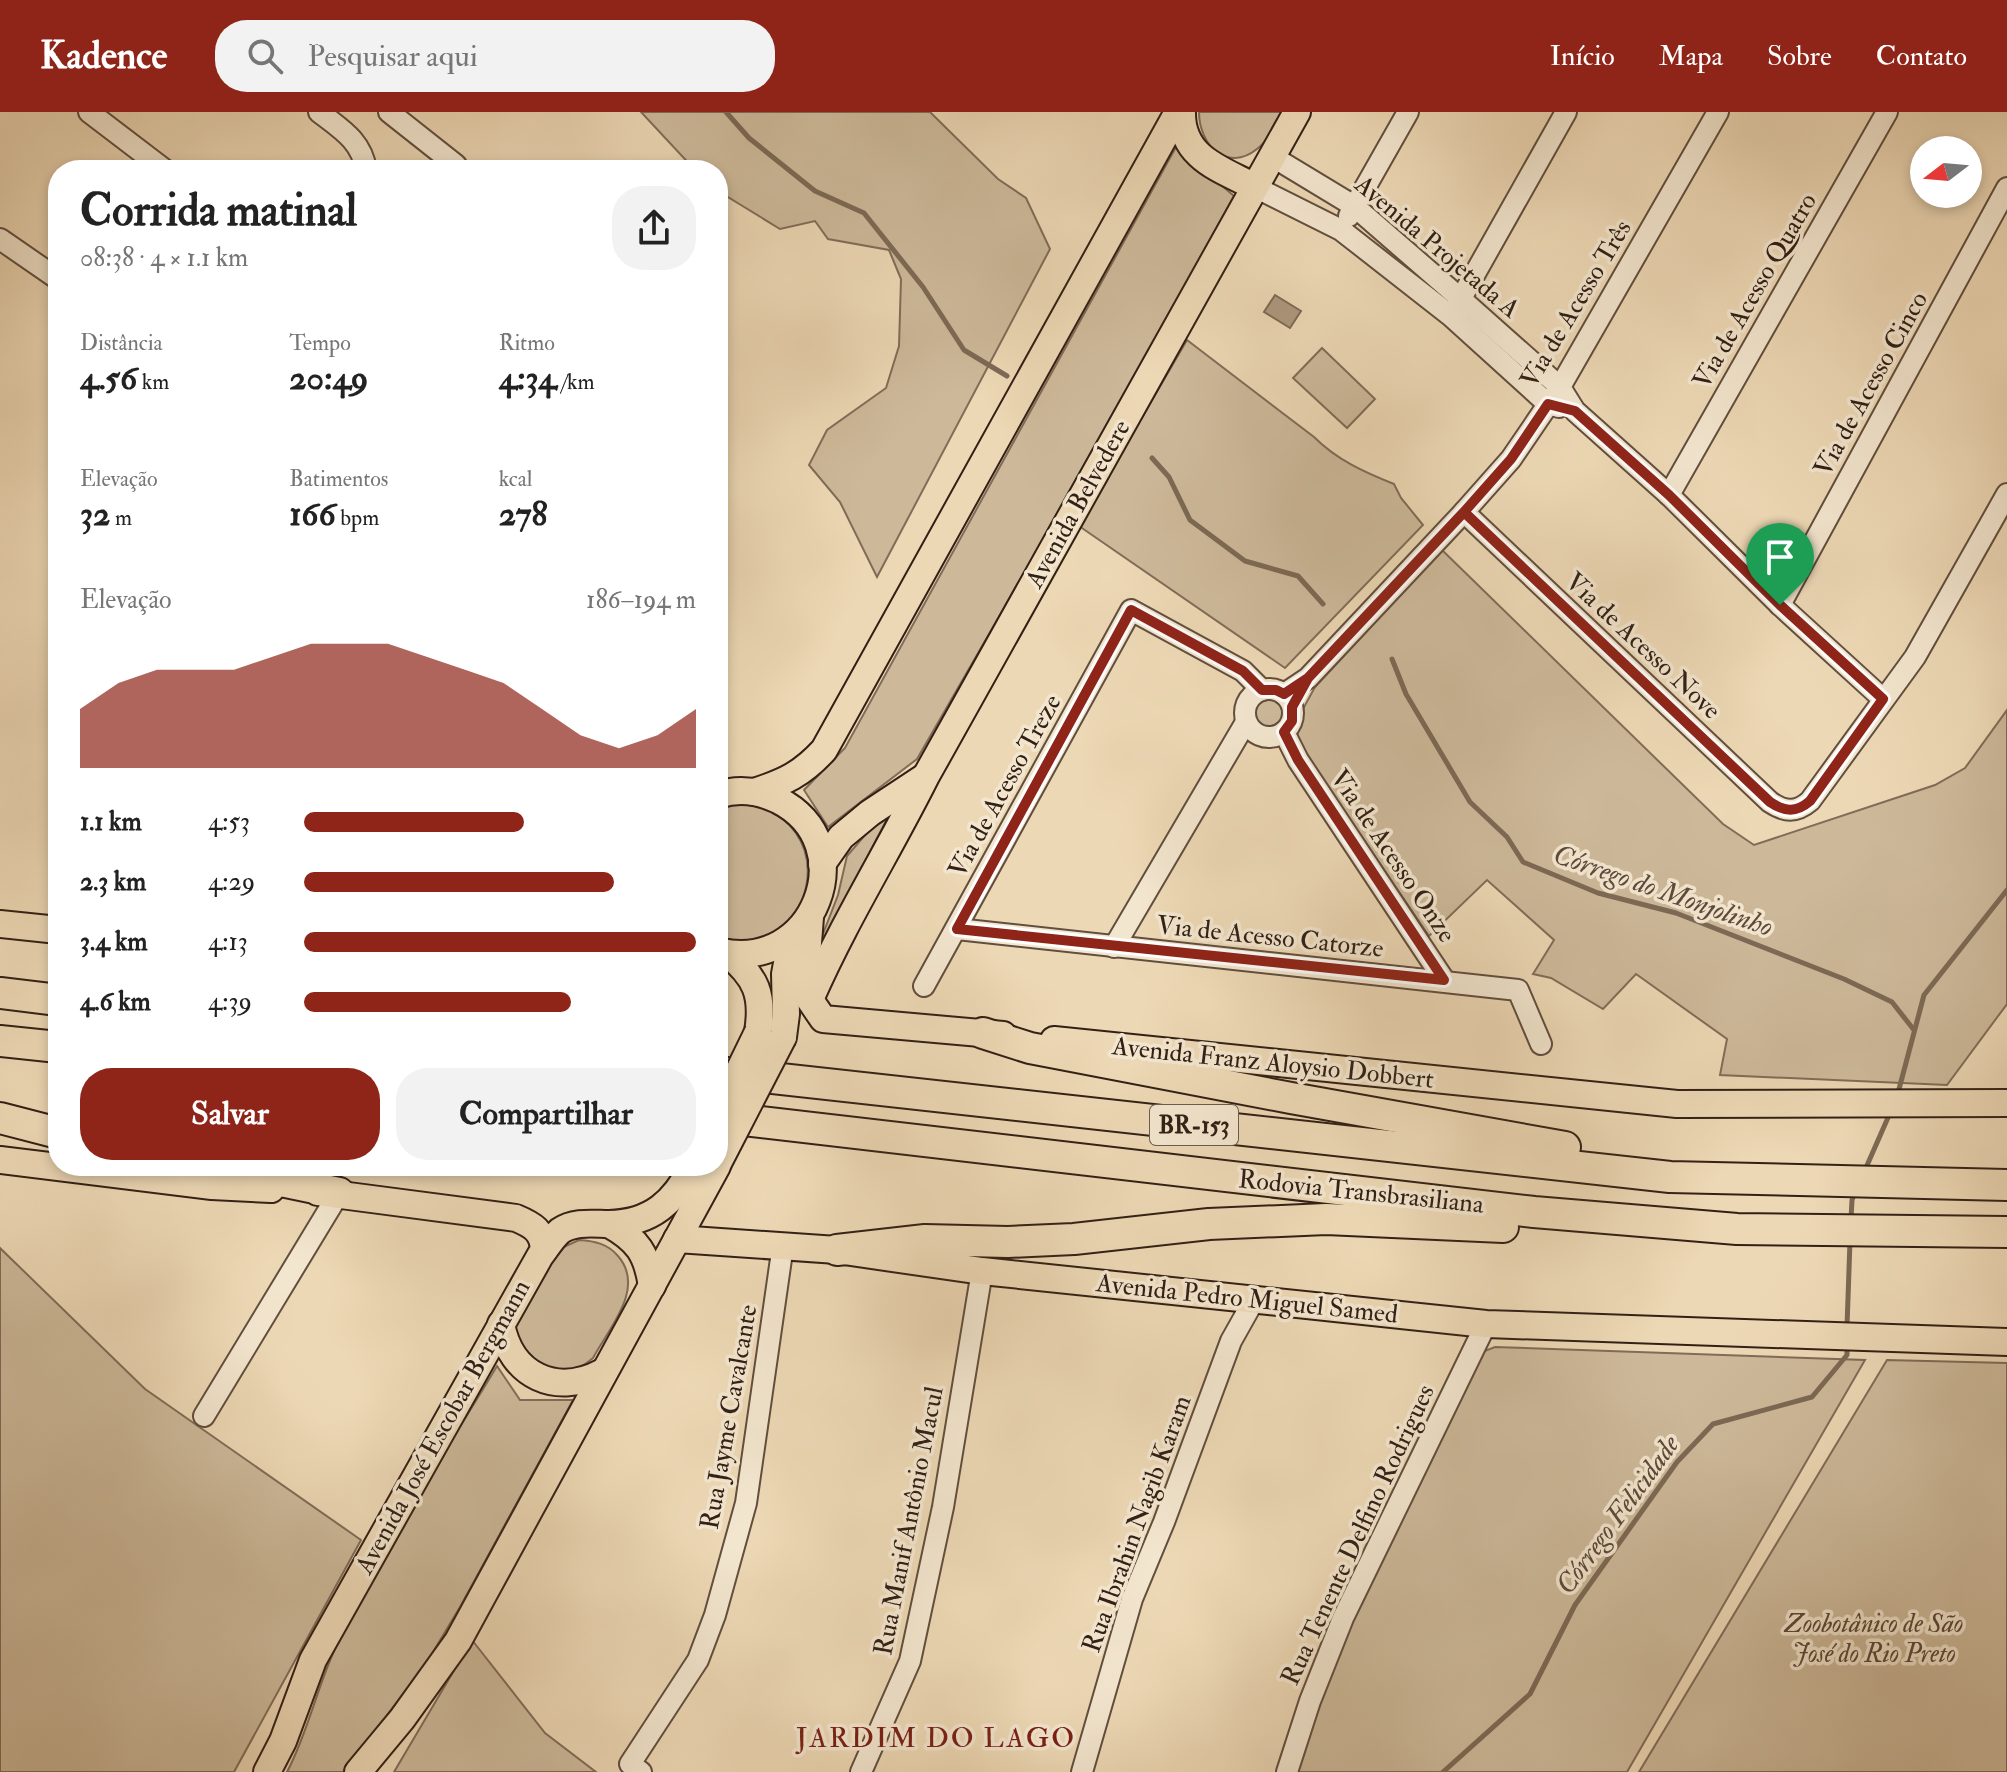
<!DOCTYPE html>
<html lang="pt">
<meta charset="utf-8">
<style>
body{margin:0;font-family:"IM FELL Double Pica",serif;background:#f2f2f2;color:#222;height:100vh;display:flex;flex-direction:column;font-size:30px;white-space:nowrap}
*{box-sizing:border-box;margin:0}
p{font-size:26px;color:#767676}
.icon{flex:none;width:44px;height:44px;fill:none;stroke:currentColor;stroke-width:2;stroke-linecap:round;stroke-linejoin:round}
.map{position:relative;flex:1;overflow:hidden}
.drawer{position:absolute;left:48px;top:48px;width:680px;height:1016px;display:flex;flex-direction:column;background:#fff;border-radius:32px;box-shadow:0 4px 12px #0003}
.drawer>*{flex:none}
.needle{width:52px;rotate:254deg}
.controls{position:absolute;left:1910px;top:24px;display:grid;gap:16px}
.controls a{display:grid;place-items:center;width:72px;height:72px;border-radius:50%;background:#fff;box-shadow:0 4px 12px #0003;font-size:40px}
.pin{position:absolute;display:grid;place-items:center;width:68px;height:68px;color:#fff;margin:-82px -34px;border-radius:50% 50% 50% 0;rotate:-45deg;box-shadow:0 0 8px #0007}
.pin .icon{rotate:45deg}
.round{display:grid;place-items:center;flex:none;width:84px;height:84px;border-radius:32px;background:#f2f2f2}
.head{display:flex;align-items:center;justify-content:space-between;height:136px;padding:0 32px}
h1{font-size:44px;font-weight:700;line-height:60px}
.figures{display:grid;grid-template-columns:repeat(3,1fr);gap:12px;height:136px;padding:8px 32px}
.figures div{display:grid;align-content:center}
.figures b{font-size:34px;font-weight:700}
.figures small{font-size:22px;font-weight:400}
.figures p{font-size:22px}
.chart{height:224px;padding:16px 32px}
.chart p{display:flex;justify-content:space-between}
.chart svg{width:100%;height:144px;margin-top:8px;fill:#8f2418;opacity:.7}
.primary-button{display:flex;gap:16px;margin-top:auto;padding:16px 32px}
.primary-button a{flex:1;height:92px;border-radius:32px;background:#8f2418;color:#fff;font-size:32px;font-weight:700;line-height:92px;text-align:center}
.primary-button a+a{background:#f2f2f2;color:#222}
ul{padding:0 32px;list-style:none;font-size:26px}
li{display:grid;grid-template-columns:128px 96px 1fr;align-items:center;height:60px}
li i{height:20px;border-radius:10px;background:#8f2418}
header{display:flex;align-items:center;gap:48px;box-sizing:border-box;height:112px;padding:0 40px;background:#8f2418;color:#fff}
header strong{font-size:38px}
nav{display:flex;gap:44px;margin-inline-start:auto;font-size:28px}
.search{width:560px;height:72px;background:#f2f2f2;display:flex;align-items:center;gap:20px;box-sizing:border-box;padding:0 28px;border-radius:32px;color:#767676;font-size:30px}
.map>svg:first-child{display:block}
</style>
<header>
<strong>Kadence</strong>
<div class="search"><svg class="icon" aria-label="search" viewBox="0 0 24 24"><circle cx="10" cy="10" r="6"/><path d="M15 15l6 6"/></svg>Pesquisar aqui</div>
<nav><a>Início</a><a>Mapa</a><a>Sobre</a><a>Contato</a></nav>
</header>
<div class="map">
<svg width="2007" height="1660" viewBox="0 0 2007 1660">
<rect width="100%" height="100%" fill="#edd8b5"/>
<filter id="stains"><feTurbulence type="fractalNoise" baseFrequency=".0025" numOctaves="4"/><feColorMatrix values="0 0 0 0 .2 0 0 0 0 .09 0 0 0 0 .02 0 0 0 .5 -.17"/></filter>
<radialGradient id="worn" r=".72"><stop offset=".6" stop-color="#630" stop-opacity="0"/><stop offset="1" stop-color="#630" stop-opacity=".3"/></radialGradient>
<g fill="#cdb99a" stroke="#806c58" stroke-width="2">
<path d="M641,0H930L998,67L1026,86L1050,137L877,465L840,390L809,353L827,318L886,276L899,234L901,167L889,138L828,127L815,109L780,117L718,79V58H695Z"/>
<path d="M1199,0H1282C1275,12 1269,28 1257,37C1227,61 1199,33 1199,0Z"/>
<path d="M1176,35L1234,84L1068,385L917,647L828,715L804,678L845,636Z"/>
<path d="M1187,228L1314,325C1337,348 1364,360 1394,372L1401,386L1423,413L1285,556L1079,414Z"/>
<path d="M1322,236L1375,287L1347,316L1293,266Z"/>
<path d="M1442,438L1723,712L1754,733L1935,673L1965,656L2007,598V892L1947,973L1720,963L1727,927L1636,862L1603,897L1551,866L1533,862L1554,828L1487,768L1429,824L1296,628L1304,595L1315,575Z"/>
<circle cx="1269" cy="601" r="17"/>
<path d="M741,691C847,703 817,854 718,825V695Z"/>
<path d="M888,705L824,829L821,827L838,783L847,744L872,715Z"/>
<path d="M579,1128C595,1129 608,1132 618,1144C646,1176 609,1216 593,1246C570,1266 558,1259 532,1250L516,1222V1211L557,1138Z"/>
<path d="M0,1136L145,1277L361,1428L234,1660H0Z"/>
<path d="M1495,1235L1865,1248L1627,1660H1294L1347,1510L1482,1240Z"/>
<path d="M1887,1248L2007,1251V1660H1639Z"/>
<path d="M497,1254L520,1288H573L460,1495L424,1555L343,1660H287C306,1624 315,1584 331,1546C374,1444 440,1350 497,1254Z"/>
<path d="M472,1528L545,1621L596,1660H394Z"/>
</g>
<path fill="#ad997f" stroke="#7c6955" stroke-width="2" d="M1275,183L1301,199L1290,216L1264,200Z"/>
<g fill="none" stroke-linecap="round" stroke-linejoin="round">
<g stroke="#7c6955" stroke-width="5">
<path d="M726,0L749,26L815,79L864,101L923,175L964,238L1007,264"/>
<path d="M1152,346L1169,365L1190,408L1245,449L1298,464L1323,492"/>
<path d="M1392,547L1406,582L1470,690L1507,725L1523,750L1598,781L1676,801L1844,867L1892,890L1914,918"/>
<path d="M1898,981L1924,883L2007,778"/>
<path d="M1865,1058L1890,1001"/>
<path d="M1851,1107L1852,1088L1856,1078"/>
<path d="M1847,1215L1850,1129"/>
<path d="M1443,1660L1530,1582L1575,1493L1677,1350L1713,1312L1812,1285L1847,1243V1233"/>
</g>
<defs>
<g id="minor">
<path d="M89,0L165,58"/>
<path d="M319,0C341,17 362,29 366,58"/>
<path d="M389,0L456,53"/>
<path d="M1273,45L1354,94L1461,187L1560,275L1575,299L1669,383L1780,493L1883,587"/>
<path d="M1255,75L1341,118L1451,204L1548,292L1559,295"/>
<path d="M1349,104L1408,0"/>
<path d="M0,127L58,167"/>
<path d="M1455,197L1566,0"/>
<path d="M1669,383L1887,0"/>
<path d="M1464,400L1770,690C1785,700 1796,701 1810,689L1915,545L2007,382"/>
<path d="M1780,493L2007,76"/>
<circle cx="1269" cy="601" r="24"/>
<path d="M1284,582L1308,566L1464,400L1511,347L1560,275L1718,0"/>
<path d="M1284,620L1298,648L1444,868"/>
<path d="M957,817L1518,878L1541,932"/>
<path d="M1114,835L1246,610"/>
<path d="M924,874L1131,498L1243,559L1262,578"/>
<path d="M204,1304L339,1081"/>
<path d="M641,1660L630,1652L698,1548L715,1503L746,1391L783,1133"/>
<path d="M861,1660L910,1549L943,1395L982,1159"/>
<path d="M1082,1660L1132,1487L1164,1410L1231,1229L1254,1188"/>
<path d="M1287,1660L1310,1589L1343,1506L1486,1212"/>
</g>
<g id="major">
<path d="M1182,0C1181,46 1221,57 1255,75"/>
<path d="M754,680C785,670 802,662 824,638L1178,0"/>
<path d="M718,683C738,676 759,679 778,688C865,732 814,863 718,839"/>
<path d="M822,752L841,725L870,701L923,666"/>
<path d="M810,805L807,844L810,888L823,907L1003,923"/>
<path d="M0,812L58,818"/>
<path d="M727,841C756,865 764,883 758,920"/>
<path d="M812,883C845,808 889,738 926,664L1297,0"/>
<path d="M783,925L786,902L785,862L792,825"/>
<path d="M1054,928L1677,992L2007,991"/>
<path d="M0,1048L212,1074L271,1077"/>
<path d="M318,1080L516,1106C533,1113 543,1119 544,1138"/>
<path d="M609,1112C638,1128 647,1142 652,1174"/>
<path d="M677,1127L837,1138L982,1159L1486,1212L2007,1230"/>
<path d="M501,1212C511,1264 556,1285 603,1260"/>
<path d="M267,1660L283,1629L313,1548L540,1144C546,1136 553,1125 560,1119C575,1109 593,1112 609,1112C652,1111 674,1090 693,1054"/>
<path d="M358,1660L402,1607L458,1529L717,1054"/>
</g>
<g id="highway">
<path d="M0,881L58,888"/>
<path d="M983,921L1030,936L1291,986L1565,1035"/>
<path d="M0,929L58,935"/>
<path d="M718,960L1670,1065L2007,1073"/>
<path d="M718,1005L1534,1100L1737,1117L2007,1120"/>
<path d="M0,1006L58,1021"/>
<path d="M208,1054L339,1081"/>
<path d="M837,1138L925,1128L1008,1130L1074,1127L1209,1112L1326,1107L1503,1115"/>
</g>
</defs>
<use href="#minor" stroke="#614e3e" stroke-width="24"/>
<use href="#major" stroke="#322016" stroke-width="30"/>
<use href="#highway" stroke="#322016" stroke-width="34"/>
<use href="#minor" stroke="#f3e6cf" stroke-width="20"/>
<use href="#major" stroke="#edd8b5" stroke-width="26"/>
<use href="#highway" stroke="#edd8b5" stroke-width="30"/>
<defs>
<g id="major-bridge">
<path d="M718,1002L758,920"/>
<path d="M718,1051L783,925"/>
</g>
</defs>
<use href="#major-bridge" stroke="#322016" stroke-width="30" stroke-linecap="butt"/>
<use href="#major-bridge" stroke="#edd8b5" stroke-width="26"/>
</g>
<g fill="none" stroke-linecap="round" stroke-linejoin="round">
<defs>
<path id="route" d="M1780,493L1669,383L1575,299L1548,292L1511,347L1464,400L1308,566L1284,582L1276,578H1262L1243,559L1131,498L957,817L1444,868L1298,648L1284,620L1292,609V595L1308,566L1464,400L1770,690C1785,700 1796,701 1810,689L1883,587L1780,493"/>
</defs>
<use href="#route" stroke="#fff" stroke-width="16"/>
<use href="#route" stroke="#8f2418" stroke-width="10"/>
</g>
<g text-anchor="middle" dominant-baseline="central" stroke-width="7" stroke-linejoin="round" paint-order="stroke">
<rect fill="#f3e6cf" stroke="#6c5b4e" stroke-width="2" x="1150" y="993" width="88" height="40" rx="6"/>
<g font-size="24" font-weight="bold" fill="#322016">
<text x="1194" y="1013">BR-153</text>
</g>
<g font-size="26" fill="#322016" stroke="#f3e6cf">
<text transform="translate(1437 135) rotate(40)">Avenida Projetada A</text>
<text transform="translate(1755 179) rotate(-60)">Via de Acesso Quatro</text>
<text transform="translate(1576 192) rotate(-59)">Via de Acesso Três</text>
<text transform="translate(1871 272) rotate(-61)">Via de Acesso Cinco</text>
<text transform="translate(1078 392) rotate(-61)">Avenida Belvedere</text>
<text transform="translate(1643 534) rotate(43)">Via de Acesso Nove</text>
<text transform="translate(1005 674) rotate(-61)">Via de Acesso Treze</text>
<text transform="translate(1393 744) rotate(56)">Via de Acesso Onze</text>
<text transform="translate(1270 825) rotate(6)">Via de Acesso Catorze</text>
<text transform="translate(1273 951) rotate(6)">Avenida Franz Aloysio Dobbert</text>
<text transform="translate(1361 1080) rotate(6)">Rodovia Transbrasiliana</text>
<text transform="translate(1247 1187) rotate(6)">Avenida Pedro Miguel Samed</text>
<text transform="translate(729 1305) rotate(-80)">Rua Jayme Cavalcante</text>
<text transform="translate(443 1315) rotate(-61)">Avenida José Escobar Bergmann</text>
<text transform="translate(909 1409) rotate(-79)">Rua Manif Antônio Macul</text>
<text transform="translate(1137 1412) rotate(-70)">Rua Ibrahin Nagib Karam</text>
<text transform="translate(1358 1423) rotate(-65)">Rua Tenente Delfino Rodrigues</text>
</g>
<g font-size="26" font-style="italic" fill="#594637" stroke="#f3e6cf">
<text x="1874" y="1512">Zoobotânico de São<tspan x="1874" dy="30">José do Rio Preto</tspan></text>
</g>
<g font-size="28" font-style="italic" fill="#5d4a3b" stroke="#f3e6cf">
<text transform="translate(1663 779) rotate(19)">Córrego do Monjolinho</text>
<text transform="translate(1618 1403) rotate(-54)">Córrego Felicidade</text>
</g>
<g font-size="28" letter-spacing="2" fill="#7a1f14" stroke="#f3e6cf">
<text x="936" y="1626">JARDIM DO LAGO</text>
</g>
</g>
<rect width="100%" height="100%" filter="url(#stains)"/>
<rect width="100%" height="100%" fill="url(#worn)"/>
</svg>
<div class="controls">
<a><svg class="needle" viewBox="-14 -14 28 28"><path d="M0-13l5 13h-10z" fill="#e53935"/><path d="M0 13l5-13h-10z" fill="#767676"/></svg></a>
</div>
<div class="pin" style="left:1780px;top:493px;background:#1e9e55"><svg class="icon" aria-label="arrive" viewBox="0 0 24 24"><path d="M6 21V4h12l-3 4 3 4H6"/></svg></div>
<section class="drawer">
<div class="head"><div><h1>Corrida matinal</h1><p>08:38 · 4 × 1.1 km</p></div><a class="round"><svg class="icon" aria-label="share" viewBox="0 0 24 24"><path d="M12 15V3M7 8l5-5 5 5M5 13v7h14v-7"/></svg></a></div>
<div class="figures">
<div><p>Distância</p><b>4.56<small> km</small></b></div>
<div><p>Tempo</p><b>20:49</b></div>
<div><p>Ritmo</p><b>4:34<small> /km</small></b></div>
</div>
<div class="figures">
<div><p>Elevação</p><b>32<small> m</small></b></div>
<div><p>Batimentos</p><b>166<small> bpm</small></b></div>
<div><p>kcal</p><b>278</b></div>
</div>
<div class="chart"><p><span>Elevação</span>186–194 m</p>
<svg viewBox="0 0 160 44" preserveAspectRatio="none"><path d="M0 44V26L10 18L20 14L30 14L40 14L50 10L60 6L70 6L80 6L90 10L100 14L110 18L120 26L130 34L140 38L150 34L160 26V44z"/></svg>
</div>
<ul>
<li><b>1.1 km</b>4:53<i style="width:56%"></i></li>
<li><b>2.3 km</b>4:29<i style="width:79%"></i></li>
<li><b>3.4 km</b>4:13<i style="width:100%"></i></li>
<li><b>4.6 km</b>4:39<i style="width:68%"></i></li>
</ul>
<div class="primary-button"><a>Salvar</a><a>Compartilhar</a></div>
</section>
</div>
